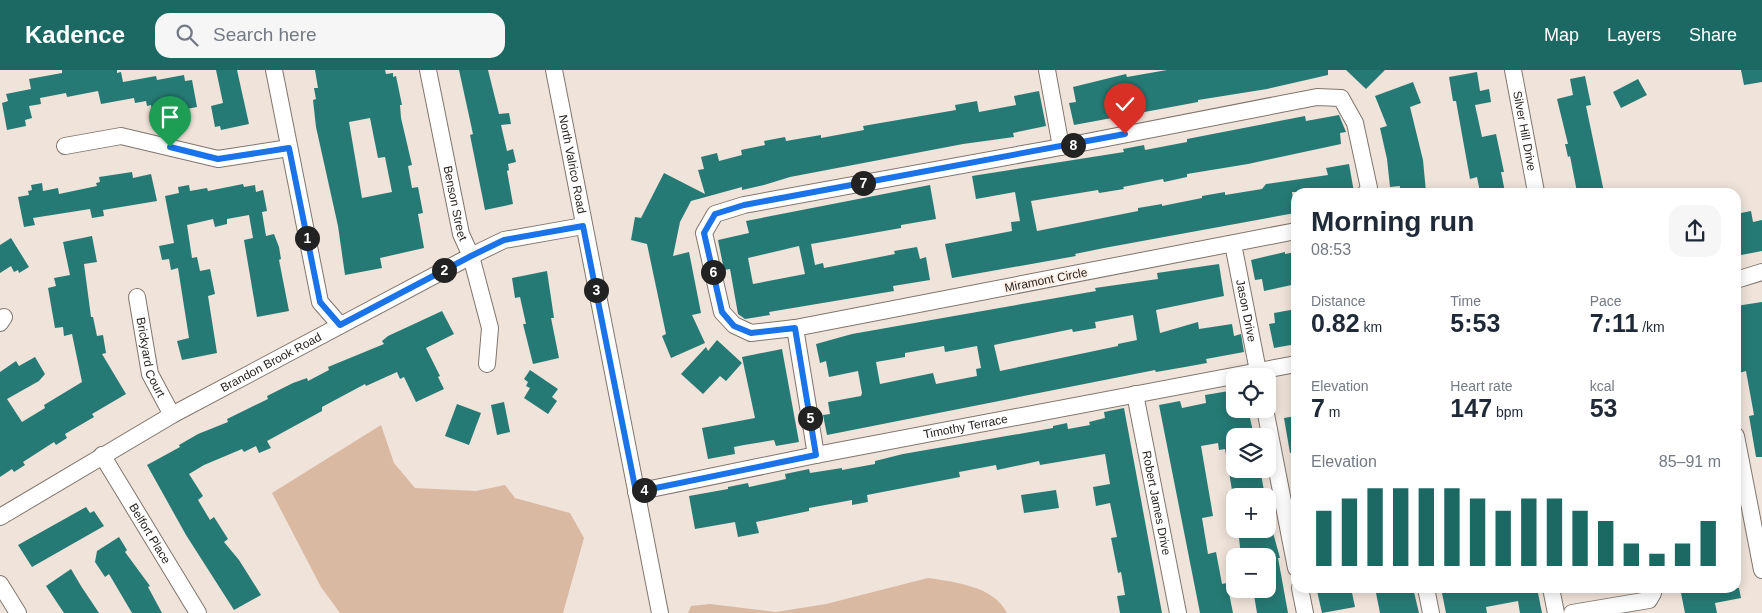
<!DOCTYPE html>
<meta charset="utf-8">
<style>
body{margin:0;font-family:Helvetica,sans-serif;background:#f6f6f7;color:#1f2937;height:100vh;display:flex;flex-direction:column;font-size:19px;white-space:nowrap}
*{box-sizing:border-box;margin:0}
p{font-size:16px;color:#747a83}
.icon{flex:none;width:28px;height:28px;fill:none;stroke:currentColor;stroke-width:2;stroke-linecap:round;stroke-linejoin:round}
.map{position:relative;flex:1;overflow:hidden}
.sheet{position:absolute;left:1291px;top:118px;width:450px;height:405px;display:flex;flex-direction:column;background:#fff;border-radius:15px;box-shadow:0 2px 12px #0003}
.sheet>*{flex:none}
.tools{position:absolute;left:1226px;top:298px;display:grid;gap:10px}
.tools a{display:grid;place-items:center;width:50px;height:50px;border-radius:10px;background:#fff;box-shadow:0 2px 12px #0003;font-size:25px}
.pin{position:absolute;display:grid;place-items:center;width:42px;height:42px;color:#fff;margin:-51px -21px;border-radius:50% 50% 50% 0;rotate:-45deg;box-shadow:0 0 5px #0007}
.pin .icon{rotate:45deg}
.km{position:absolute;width:25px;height:25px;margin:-12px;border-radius:50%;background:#222;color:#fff;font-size:14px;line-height:25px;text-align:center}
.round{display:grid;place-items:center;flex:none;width:52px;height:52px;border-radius:15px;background:#f6f6f7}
.summary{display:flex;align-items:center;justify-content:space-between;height:85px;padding:0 20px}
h1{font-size:28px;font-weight:700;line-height:38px}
.stats{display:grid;grid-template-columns:repeat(3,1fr);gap:8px;height:85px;padding:5px 20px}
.stats div{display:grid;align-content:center}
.stats b{font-size:25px;font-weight:700}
.stats small{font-size:14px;font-weight:400}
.stats p{font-size:14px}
.chart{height:140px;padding:10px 20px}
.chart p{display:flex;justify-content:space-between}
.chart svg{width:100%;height:90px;margin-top:5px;stroke:#1c6863;stroke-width:6}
header{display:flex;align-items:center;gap:30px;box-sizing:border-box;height:70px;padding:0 25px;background:#1c6863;color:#fff}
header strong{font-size:24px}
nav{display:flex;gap:28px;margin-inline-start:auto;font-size:18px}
.search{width:350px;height:45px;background:#f6f6f7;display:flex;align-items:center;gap:12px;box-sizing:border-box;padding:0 18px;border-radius:15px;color:#747a83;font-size:19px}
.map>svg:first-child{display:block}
</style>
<header>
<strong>Kadence</strong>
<div class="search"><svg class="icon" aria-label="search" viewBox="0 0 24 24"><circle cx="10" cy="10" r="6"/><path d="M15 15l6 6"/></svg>Search here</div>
<nav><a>Map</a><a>Layers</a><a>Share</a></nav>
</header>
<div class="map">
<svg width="1762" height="543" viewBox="0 0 1762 543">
<rect width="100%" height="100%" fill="#f0e3da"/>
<g fill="#dab9a3">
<path d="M381,355L394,393L415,418L476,421L505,415L515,428L570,443L584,468L563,543H340L321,517L272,423Z"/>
<path d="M928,508C954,512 994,516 1007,543H688L691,536L710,534L776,542L826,534Z"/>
</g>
<g fill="#267a75" fill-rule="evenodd">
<path d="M62,0H117V3L121,2L123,12L156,6L157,10L184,5L185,11L192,10L197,37L171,42L170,37L152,41L151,35L147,36L146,31L135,33L134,28L101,34L98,21L67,27L66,23L40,28L41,34L29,36L32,48L25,50L26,56L7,60L2,33L8,31L6,24L31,19L29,9L62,3Z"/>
<path d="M216,0H237L249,54L221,60L220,56L215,57L211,36L223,33Z"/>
<path d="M315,0H385L386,4L393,3V7L396,6L402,35H400L401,48L412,95L408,96L412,118L418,117L423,143L418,144L424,178L380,188L382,198L345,205L338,156L316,57L313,30L316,29L314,18H318ZM370,48L378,88L385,87L392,122L362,128L349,52Z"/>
<path d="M459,0H488L499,44L509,43L511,54L501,55L507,81L513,79L516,92L508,94L509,100L507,101L513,134L485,140L470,65L473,64Z"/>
<path d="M1167,0H1328V5L1267,19L1198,30V32L1166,38L1074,55L1069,33L1076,32L1073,17L1126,4L1127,7Z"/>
<path d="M1346,0H1385L1366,19Z"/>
<path d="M1741,0H1762V12L1744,15Z"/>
<path d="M1477,2L1480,21L1489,19L1491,32L1475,35L1482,67L1496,64L1504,102H1501L1505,122H1480L1477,107L1470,109L1456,31H1453L1449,7Z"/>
<path d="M1585,6L1591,35L1586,36L1604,122H1577L1570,86L1568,87L1565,74H1568L1557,29L1573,25L1570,9Z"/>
<path d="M1638,9L1647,25L1621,38L1613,22Z"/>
<path d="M1413,12L1421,33L1410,37L1423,90L1426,122H1399L1400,116L1390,117L1387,89L1380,58L1387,56L1375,26Z"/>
<path d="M1039,21L1046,56L1013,63L1014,67L963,74L790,107L764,115L742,120V117L691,131L680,152L673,186L689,182L701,243L692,245L705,273L671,288L662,266L666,264L647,174L631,170L635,147L641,148L664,103L705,124L698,100L704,99L701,87L717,83L719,91L742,85L741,80L765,75L764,71L785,67L786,71L821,65V68L864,60L863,56L956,40L955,35L977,31L979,42L1016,35L1014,26Z"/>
<path d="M1339,45L1346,62L1340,63L1341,74L1248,94L1187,104V107L1164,112L1163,109L1123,117L1124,119L1099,123L1098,120L1031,131L1037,161L1138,141V138L1162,134V136L1202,128V126L1225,122V125L1262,119L1266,114L1328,105L1326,98L1349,94L1354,122H1292L1295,143L1104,178L1075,184L1076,186L952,208L945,174L1012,161L1011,152L1020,151L1015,122L976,129L972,106L1124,82L1123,79L1144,75L1145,80L1187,72V69L1305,46L1306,51Z"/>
<path d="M132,102L133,108L151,104L157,131L103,140L104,146L92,148L90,139L33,148L35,155L24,157L18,127L29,125L28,121L32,120L31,115L42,113L43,121L58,118L59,124L97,116L96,113L100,112L99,107Z"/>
<path d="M243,114L244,117L255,115L256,122L263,120L267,141L262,142L266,166L274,164L279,177L281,189L279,190L289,241L257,247L244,170L253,168L249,145L227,149V154L215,157L213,149L187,155L192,188L197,187L200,201L210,199L215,224L208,226L217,283L182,290L177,271L189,268L178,198L171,200L169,189L162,190L159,176L174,173L165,126L179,123L178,117L189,115L190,121L207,118L208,121Z"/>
<path d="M930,115L936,149L901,155V158L811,174L815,195L823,193L824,198L895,184L894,181L917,177L920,189L926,187L930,210L893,216L894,221L769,242L770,245L745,249L738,244L730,199L724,200L718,170L749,163L746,151ZM799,176L805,204L753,214L748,188Z"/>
<path d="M1751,141L1753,152L1762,150V181L1736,186V144Z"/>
<path d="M92,166L97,192L84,194L91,247H93L97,266L103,265L106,283L102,284L126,324L92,344L94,347L65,364L67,368L56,375L54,372L23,392L25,395L14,402L12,399L0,407V302L16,291L19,296L35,287L45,304L39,311L7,329L22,352L45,338L44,335L82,312L72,264L64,266L63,257L55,258L48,218L56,216L54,208L70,205L63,172Z"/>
<path d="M11,168L29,197L19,203L18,200L14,202L11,196L0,203V175Z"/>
<path d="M1285,182V184L1296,182V214L1264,221L1262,209L1255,210L1251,190Z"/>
<path d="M1219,194L1224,226L1156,240L1160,263L1198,252L1199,259L1232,254L1234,266L1241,264L1244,282L1206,289L1207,293L1185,297L1156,302L1155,300L827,365L823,345L830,344L828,332L861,326L862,323L858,301L829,307L826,291L820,293L816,274L852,264L1096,221L1095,218L1158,209L1157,203ZM1133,245L1137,270L1118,274V276L1000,301L994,275L1072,259L1073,262L1096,258L1095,252ZM944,276L945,282L977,276L981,298L976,299L977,306L936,314L933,303L880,314L876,292L905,287V283Z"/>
<path d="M547,201L554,248H551L559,288L533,294L523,254H526L520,227L515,228L512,208Z"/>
<path d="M1762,232V387H1756L1749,346L1754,345L1746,301L1739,303L1736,290V236Z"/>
<path d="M1296,239V274L1274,278L1269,254L1275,253L1274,243Z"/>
<path d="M442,241L454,264L426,278L440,306L438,307L444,319L416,332L404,307L400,309L397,302L366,316L365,314L322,337V341L267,371L271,378L259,383L256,376L244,382L242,379L204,395L189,404L203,426L198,430L210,450L214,447L228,469L224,472L239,490L261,525L234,540L186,465L147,395L180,377L179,375L198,364L228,352L227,349L268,329L267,326L293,313L307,308L308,311L329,300L328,297L384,274L382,271L388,266Z"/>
<path d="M717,270L742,293L726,311L720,306L703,324L681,304L706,277L708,281Z"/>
<path d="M782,279L799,372L776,376L774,370L744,375L734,377L735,384L708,389L702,358L755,348L742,287Z"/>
<path d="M530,300L558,319L552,327L557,331L548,344L524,328L530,318L526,316L528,312L524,309Z"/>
<path d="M1235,320V339H1248L1254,366H1235V399H1260L1265,426H1233L1225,379L1219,380L1218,373L1201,376L1213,446L1202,448L1208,484L1216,482L1222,514L1227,513L1233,543H1200L1159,335L1180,331L1182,338L1206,333L1205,325Z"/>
<path d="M504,332L510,362L497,365L491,335Z"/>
<path d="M457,334L481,343L469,375L445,366Z"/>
<path d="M1124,338L1162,543H1120L1117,526L1125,525L1121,502L1118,503L1111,468L1117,467L1110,433L1096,436L1093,417L1110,414L1105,384L1040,395L1039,391L997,400L996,395L959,402L960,407L867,425L868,432L852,435V430L809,438V441L756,452L759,463L738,467L735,452L695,459L689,426L728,419V417L748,413L749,417L786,409L785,404L809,399L810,403L842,398V400L875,394V391L903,384L1053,358V356L1067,353L1068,359L1090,355L1089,352L1105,348L1104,342Z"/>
<path d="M1296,346V382L1290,383L1284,348Z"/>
<path d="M1056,420L1059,438L1024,443L1021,425Z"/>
<path d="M86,437L90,443L94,441L104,456L32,497L18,475Z"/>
<path d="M1238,459H1272L1280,488H1278L1288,543H1257L1253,519H1268V486H1241Z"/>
<path d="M119,467L127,480L125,482L150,516L148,517L162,543H132L109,504L105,507L95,492L97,481Z"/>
<path d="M71,499L81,516L99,543H64L46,516Z"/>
<path d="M1332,518H1351L1355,537L1322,543L1317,521Z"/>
<path d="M1375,518H1413L1419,543H1380Z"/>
<path d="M1468,518H1489V520L1537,518L1542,543H1520L1518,531L1486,537L1487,543H1446L1442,523Z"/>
<path d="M1680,518H1739L1741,528L1715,533L1717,543H1685Z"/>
</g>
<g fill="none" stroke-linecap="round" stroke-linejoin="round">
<defs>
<g id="minor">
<path d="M274,0L320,232L340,255"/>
<path id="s1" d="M428,0L461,164L471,186L490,258L487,294"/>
<path id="s2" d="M554,0L660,543"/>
<path d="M1047,0L1061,77"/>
<path id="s3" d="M1513,0L1536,122"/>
<path d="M65,76L121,66L218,89L289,78"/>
<path d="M1296,161L795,258L751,263L734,255L722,242L704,163L715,144L744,135L1061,77L1317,27L1341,28L1355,53L1369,118L1366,122"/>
<path id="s4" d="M1233,174L1259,306"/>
<path d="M1736,210L1762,202"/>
<path id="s5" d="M137,227L150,304L172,345"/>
<path d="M0,253L4,247"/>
<path d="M795,258L816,385"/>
<path id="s6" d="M1135,324L1178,543"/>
<path d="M1265,339L1296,498"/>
<path d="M1736,366L1762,500"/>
<path id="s7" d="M102,385L198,543"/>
<path id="s8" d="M636,422L816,385L1296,294"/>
<path id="s9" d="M0,447L172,345L471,186L504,170L583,156"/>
<path d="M0,514L18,543"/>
<path d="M1300,518L1305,543"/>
<path d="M1426,518L1431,543"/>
<path d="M1551,518L1556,543"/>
<path d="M1572,543L1649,530L1653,523V518"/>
</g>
</defs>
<use href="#minor" stroke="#81756d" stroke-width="18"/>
<use href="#minor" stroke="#fff" stroke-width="16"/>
</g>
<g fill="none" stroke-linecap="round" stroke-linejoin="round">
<defs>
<path id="route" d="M170,77L218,89L289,78L320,232L340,255L471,186L504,170L583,156L636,422L816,385L795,258L751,263L734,256L722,242L704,163L715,144L744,135L1125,64"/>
</defs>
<use href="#route" stroke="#fff" stroke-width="10"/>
<use href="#route" stroke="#1a73e8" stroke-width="6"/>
</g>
<g text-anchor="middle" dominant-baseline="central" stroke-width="4" stroke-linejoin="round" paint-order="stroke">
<g font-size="12" fill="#282320" stroke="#fef0e7">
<text stroke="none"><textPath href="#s3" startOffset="62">Silver Hill Drive</textPath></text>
<text stroke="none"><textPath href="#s2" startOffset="96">North Valrico Road</textPath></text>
<text stroke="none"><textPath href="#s1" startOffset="136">Benson Street</textPath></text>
<text transform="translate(1046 210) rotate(-11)">Miramont Circle</text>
<text stroke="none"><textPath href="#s4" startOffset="68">Jason Drive</textPath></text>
<text stroke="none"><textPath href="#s5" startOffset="62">Brickyard Court</textPath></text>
<text stroke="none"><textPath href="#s9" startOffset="312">Brandon Brook Road</textPath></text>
<text stroke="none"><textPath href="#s8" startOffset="336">Timothy Terrace</textPath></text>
<text stroke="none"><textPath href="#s6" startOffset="111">Robert James Drive</textPath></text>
<text stroke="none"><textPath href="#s7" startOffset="92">Belfort Place</textPath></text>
</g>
</g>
</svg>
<div class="tools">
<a><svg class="icon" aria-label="locate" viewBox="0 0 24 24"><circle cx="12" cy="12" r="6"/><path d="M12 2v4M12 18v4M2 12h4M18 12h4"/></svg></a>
<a><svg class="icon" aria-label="layers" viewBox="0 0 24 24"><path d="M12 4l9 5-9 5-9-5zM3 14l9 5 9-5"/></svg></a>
<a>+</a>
<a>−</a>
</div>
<div class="pin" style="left:170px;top:77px;background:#1e9e55"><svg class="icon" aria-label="arrive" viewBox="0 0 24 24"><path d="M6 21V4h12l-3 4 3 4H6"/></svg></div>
<div class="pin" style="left:1125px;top:64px;background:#d93025"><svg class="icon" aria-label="check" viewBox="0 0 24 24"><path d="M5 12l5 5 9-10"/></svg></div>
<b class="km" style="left:307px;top:168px">1</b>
<b class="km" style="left:444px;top:200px">2</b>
<b class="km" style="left:596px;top:220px">3</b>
<b class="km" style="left:644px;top:420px">4</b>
<b class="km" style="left:810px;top:348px">5</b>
<b class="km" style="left:713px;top:202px">6</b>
<b class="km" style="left:863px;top:113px">7</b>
<b class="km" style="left:1073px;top:75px">8</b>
<section class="sheet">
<div class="summary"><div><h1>Morning run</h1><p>08:53</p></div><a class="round"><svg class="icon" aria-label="share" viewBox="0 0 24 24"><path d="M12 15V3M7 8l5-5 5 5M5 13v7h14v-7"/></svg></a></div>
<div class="stats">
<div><p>Distance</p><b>0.82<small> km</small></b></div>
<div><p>Time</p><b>5:53</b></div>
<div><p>Pace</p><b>7:11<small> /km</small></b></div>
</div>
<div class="stats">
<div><p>Elevation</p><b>7<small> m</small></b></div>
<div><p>Heart rate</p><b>147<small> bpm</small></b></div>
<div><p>kcal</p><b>53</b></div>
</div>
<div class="chart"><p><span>Elevation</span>85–91 m</p>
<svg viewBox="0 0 160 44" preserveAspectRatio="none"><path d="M5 44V17M15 44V11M25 44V6M35 44V6M45 44V6M55 44V6M65 44V11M75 44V17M85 44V11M95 44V11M105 44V17M115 44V22M125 44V33M135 44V38M145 44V33M155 44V22"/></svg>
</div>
</section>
</div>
